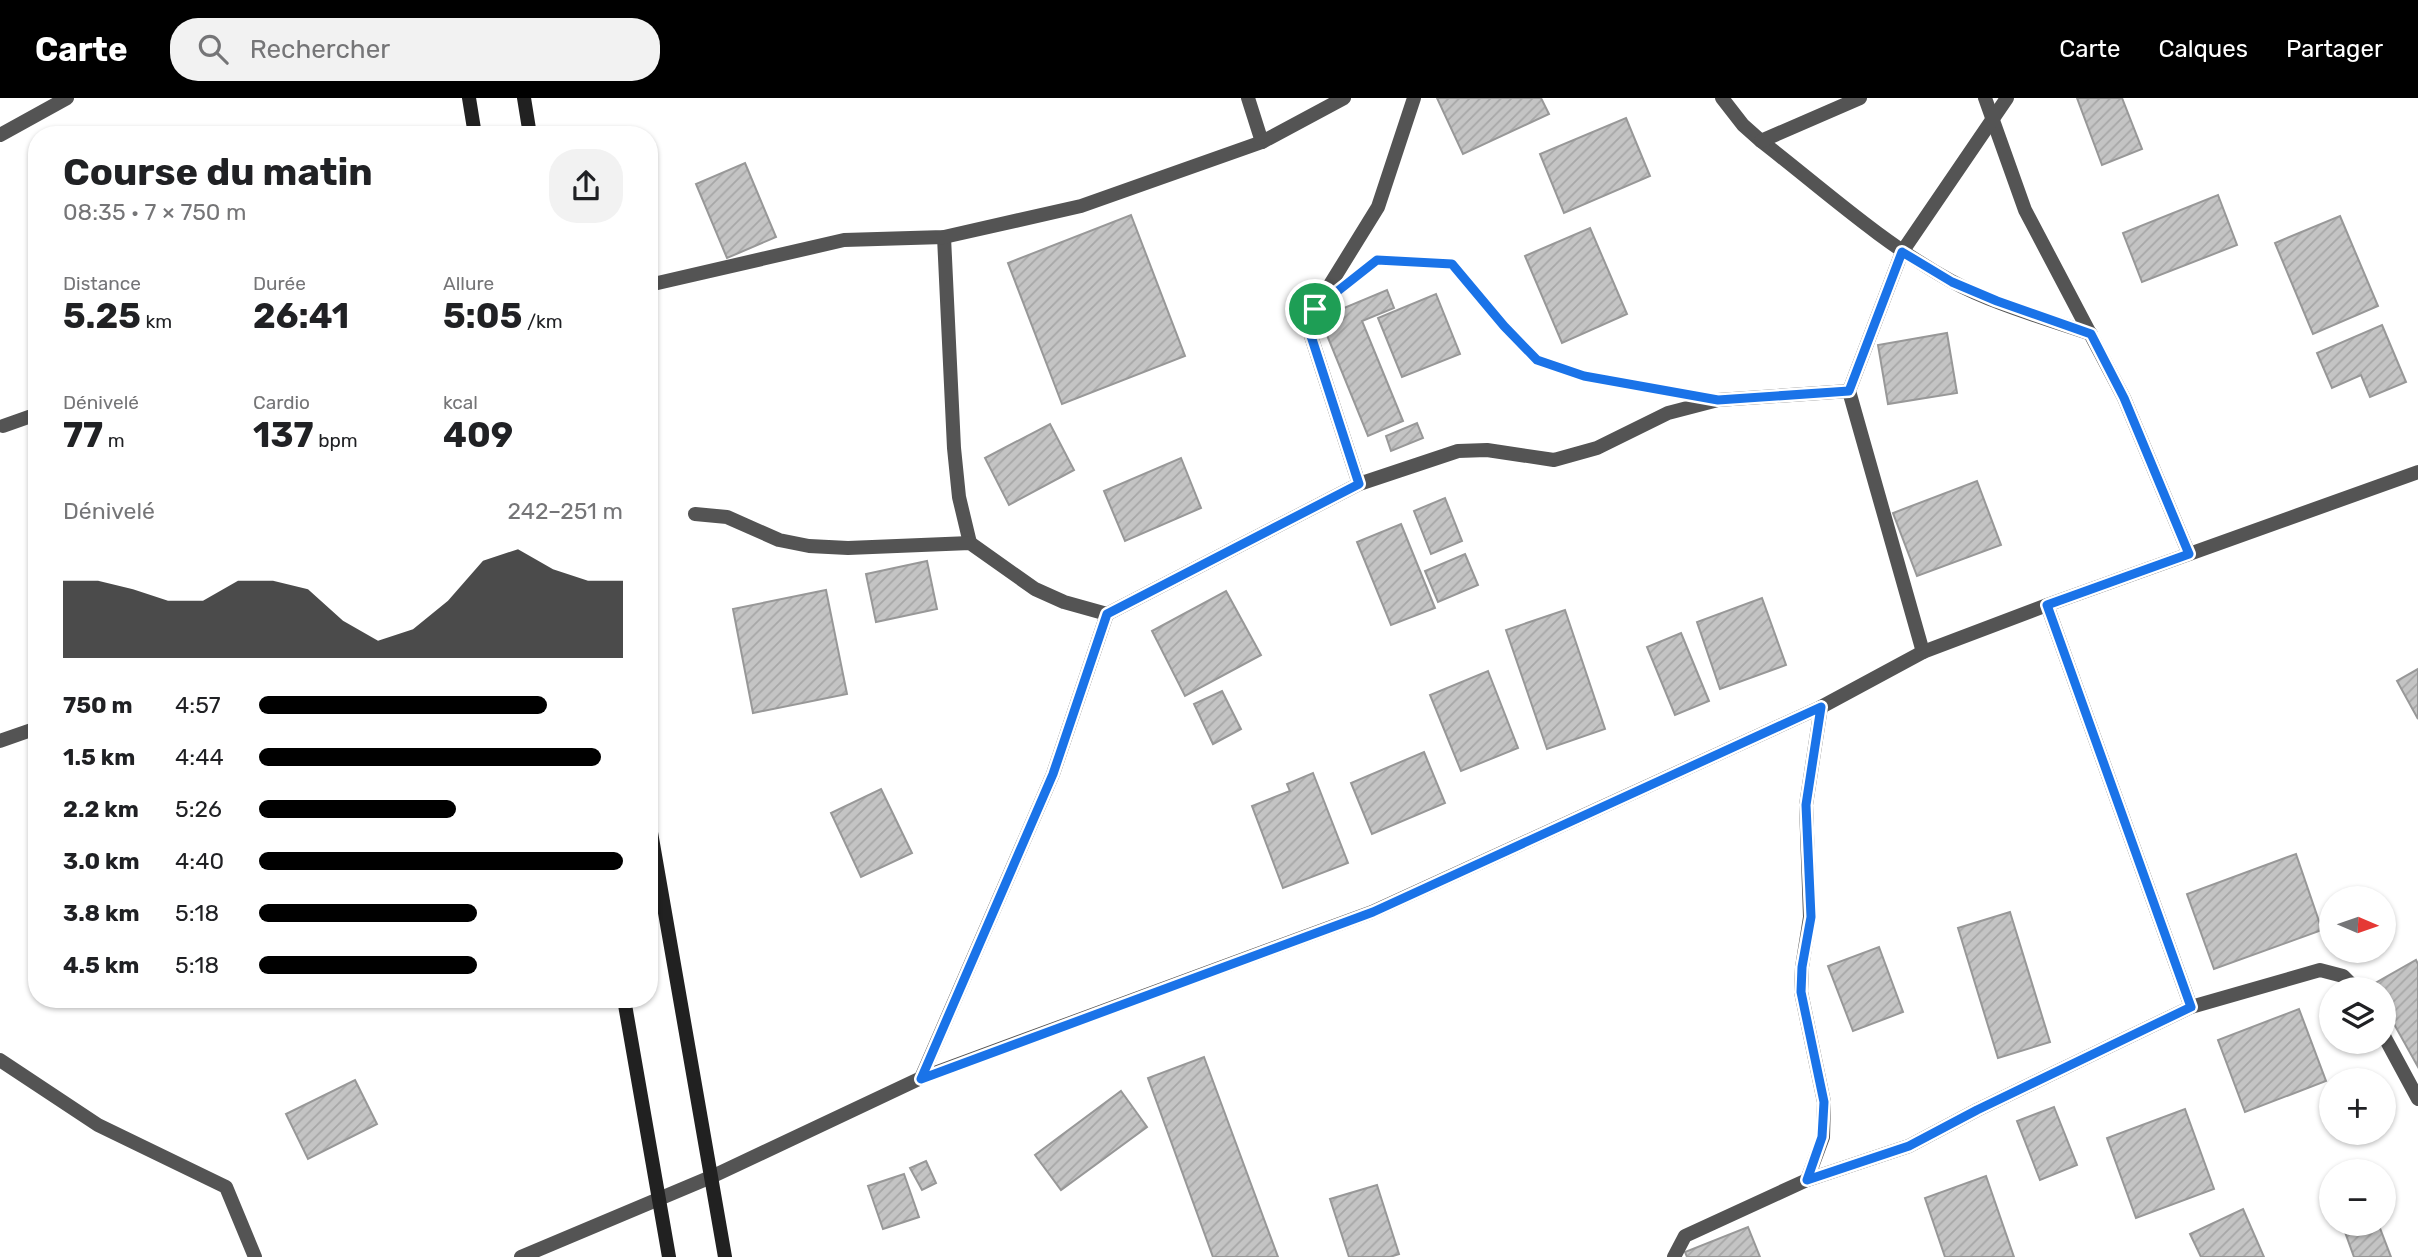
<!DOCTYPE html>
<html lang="fr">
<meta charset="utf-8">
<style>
body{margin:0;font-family:Rubik,sans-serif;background:#f2f2f2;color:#202124;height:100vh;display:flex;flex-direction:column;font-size:26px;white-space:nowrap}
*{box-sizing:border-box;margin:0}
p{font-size:23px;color:#757577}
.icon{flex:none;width:38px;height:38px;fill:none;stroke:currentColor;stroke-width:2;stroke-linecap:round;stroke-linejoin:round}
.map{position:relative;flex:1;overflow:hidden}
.side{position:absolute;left:28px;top:28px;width:630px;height:882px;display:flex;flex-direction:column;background:#fff;border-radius:28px;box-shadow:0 2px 5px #0004}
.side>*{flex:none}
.needle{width:46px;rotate:92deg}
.fabs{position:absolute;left:2319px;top:788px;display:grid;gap:14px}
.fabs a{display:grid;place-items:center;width:77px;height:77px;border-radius:50%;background:#fff;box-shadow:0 2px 5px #0004;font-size:35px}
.pin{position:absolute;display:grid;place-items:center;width:60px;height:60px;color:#fff;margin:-30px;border:4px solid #fff;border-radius:50%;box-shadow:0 2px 7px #0007}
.round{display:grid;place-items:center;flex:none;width:74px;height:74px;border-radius:28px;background:#f2f2f2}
.summary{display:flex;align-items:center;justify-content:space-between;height:119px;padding:0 35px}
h1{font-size:38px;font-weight:700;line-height:52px}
.figures{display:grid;grid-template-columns:repeat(3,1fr);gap:10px;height:119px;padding:7px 35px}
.figures div{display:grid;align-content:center}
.figures b{font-size:35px;font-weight:700}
.figures small{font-size:19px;font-weight:400}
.figures p{font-size:19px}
.chart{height:196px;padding:14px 35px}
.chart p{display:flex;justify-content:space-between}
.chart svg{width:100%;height:126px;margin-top:7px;fill:#000;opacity:.7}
ul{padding:0 35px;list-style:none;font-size:23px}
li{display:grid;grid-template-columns:112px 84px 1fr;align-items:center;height:52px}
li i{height:18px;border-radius:9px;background:#000}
header{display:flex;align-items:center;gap:42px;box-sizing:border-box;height:98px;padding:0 35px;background:#000;color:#fff}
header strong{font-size:33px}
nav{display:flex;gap:38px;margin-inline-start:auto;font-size:24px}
.search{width:490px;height:63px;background:#f2f2f2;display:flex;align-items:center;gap:18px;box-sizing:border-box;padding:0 24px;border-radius:28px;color:#757577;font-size:26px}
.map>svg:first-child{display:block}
</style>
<header>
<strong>Carte</strong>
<div class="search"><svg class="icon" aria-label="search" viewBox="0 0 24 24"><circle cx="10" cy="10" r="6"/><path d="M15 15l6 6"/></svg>Rechercher</div>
<nav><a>Carte</a><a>Calques</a><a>Partager</a></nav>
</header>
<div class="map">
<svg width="2418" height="1159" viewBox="0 0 2418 1159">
<defs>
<pattern id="building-hatch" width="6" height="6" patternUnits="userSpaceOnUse" patternTransform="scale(1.75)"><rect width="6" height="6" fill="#c4c4c4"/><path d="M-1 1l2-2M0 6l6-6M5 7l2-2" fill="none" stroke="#a7a7a7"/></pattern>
</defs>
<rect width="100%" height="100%" fill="#fff"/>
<g fill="url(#building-hatch)" stroke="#989898" stroke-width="2">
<path d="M1437,0H1541L1549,16L1463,56Z"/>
<path d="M2077,0H2122L2142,51L2102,67Z"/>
<path d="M1626,20L1650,78L1564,115L1540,56Z"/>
<path d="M745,65L776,139L727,160L696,86Z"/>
<path d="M2218,97L2237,147L2142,184L2123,135Z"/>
<path d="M1131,117L1185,258L1062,306L1008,165Z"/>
<path d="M2340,118L2378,208L2313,236L2275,145Z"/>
<path d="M1590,130L1627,216L1562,245L1525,158Z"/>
<path d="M1387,192L1394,210L1362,223L1403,323L1368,338L1320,220Z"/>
<path d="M1436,196L1460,256L1402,279L1378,220Z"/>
<path d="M2382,227L2406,284L2370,299L2361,277L2332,290L2317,255Z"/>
<path d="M1947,235L1957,295L1888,306L1878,247Z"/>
<path d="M1417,325L1423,340L1391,353L1386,338Z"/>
<path d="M1050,326L1074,372L1009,407L985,360Z"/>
<path d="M1181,360L1201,410L1125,443L1104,393Z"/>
<path d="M1977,383L2001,447L1917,478L1893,415Z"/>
<path d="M1445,400L1462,443L1431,456L1414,413Z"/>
<path d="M1401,426L1435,510L1391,527L1357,444Z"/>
<path d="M1465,456L1478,487L1438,504L1425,473Z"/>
<path d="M927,463L937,511L876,524L866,476Z"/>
<path d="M826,492L847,596L753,615L733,511Z"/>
<path d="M1226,493L1261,557L1185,598L1152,533Z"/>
<path d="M1762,500L1786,567L1720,591L1697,524Z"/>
<path d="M1565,512L1605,631L1547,651L1506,532Z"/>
<path d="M1681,535L1709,603L1675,617L1647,549Z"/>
<path d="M2418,571V621L2397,583Z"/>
<path d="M1488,573L1518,650L1461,673L1430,597Z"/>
<path d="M1222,593L1241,631L1213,646L1194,606Z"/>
<path d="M1424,654L1445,705L1372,736L1351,685Z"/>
<path d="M1313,675L1348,765L1283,790L1252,708L1290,693L1287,686Z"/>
<path d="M881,691L912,755L861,779L831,715Z"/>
<path d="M2296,756L2322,832L2214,871L2187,796Z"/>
<path d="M2010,814L2050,944L1998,960L1958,830Z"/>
<path d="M1879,849L1903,914L1853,933L1828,868Z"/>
<path d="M2416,862L2418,866V969L2384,908V891H2374L2372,887Z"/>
<path d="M2299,911L2326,983L2245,1014L2218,942Z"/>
<path d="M1204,959L1278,1159H1213L1148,980Z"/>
<path d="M355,982L377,1026L308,1061L286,1016Z"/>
<path d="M1121,993L1147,1029L1061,1092L1035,1057Z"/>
<path d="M2054,1009L2077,1067L2040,1082L2017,1023Z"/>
<path d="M2185,1011L2214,1091L2136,1120L2107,1040Z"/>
<path d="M926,1063L936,1085L922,1092L910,1070Z"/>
<path d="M904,1076L919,1119L883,1131L868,1088Z"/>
<path d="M1986,1078L2014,1159H1945L1925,1100Z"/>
<path d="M1377,1087L1399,1156L1390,1159H1349L1330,1101Z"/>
<path d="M2243,1111L2264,1159H2201L2190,1136Z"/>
<path d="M2367,1125H2378L2391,1159H2354L2345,1134Z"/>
<path d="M1748,1129L1760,1159H1687L1685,1154Z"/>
</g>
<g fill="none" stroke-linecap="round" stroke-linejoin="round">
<path stroke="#767676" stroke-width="4.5" stroke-dasharray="2 3.5" stroke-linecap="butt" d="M1379,162L1452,165L1505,227L1537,262L1584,278L1651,290"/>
<g stroke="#545454" stroke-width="14">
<path d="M1248,0L1262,44"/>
<path d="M1722,0L1743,27L1761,43C1823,91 1882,145 1951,183C1994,206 2044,220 2091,236"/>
<path d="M1985,0L2025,112L2124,300L2189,456"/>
<path d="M0,37L67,0"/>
<path d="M1761,43L1860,0"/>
<path d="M944,139L954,350L959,399L970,445"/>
<path d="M649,187L844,142L944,139L1081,108L1262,44L1344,0"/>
<path d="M3,328L37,316"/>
<path d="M1359,386L1311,238L1315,211L1378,109L1414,0"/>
<path d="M695,416L727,419L779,442L809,448L848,450L970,445L1035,491L1064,504L1107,516L1359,386L1458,353L1487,352L1554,362L1597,350L1668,315L1718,302L1849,293"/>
<path d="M2047,507L2191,909"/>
<path d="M1923,554L1849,293L1902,154L2007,0"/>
<path d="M0,643L37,630"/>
<path d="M2384,938L2418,1001"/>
<path d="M0,962L98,1027L226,1089L255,1159"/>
<path d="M921,980L1053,676L1107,516"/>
<path d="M1807,1082L1823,1039L1824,1004L1801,894L1802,869L1810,819L1806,707L1821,609"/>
<path d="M521,1159L711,1079L921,980L1372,814L1821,609L1923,554L2047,507L2418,374"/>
<path d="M1674,1159L1685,1138L1807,1082L1909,1048L1977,1012L2191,909L2320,872L2343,878L2356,891"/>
</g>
<g stroke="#212121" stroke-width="14">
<path d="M469,0L475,37"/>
<path d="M524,0L530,37"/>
<path d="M649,723L725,1159"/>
<path d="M624,901L669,1159"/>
</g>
</g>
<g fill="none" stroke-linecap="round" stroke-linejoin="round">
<defs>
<path id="route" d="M1902,154L1952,184L1997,203L2091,236L2124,300L2189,456L2047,507L2191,909L1977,1012L1909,1048L1807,1082L1822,1039L1824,1004L1801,894L1802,869L1811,819L1806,707L1821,609L1373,814L921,981L1053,676L1107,516L1359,386L1311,238L1315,211L1377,162L1452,166L1504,228L1537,262L1584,278L1718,302L1849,293Z"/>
</defs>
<use href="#route" stroke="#fff" stroke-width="14"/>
<use href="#route" stroke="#1a73e8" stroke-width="9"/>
</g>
</svg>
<div class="fabs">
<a><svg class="needle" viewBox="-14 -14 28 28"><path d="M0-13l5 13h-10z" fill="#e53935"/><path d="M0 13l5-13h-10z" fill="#757577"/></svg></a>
<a><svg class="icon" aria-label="layers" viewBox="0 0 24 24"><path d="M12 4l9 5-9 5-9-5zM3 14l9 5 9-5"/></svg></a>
<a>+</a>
<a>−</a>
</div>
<div class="pin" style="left:1315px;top:211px;background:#1e9e55"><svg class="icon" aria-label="arrive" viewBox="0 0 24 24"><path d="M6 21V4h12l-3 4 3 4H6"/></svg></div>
<section class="side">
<div class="summary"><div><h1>Course du matin</h1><p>08:35 · 7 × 750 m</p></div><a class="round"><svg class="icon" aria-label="share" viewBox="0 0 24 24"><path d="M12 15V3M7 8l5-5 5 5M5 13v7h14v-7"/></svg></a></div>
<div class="figures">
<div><p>Distance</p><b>5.25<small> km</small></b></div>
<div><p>Durée</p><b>26:41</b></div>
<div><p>Allure</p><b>5:05<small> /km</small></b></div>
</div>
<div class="figures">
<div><p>Dénivelé</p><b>77<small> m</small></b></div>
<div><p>Cardio</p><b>137<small> bpm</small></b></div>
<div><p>kcal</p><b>409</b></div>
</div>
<div class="chart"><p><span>Dénivelé</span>242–251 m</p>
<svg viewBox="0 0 160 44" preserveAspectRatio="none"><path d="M0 44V17L10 17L20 20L30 24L40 24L50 17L60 17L70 20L80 31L90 38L100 34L110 24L120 10L130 6L140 13L150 17L160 17V44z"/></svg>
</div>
<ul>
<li><b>750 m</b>4:57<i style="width:79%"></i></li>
<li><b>1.5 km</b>4:44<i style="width:94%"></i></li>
<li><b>2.2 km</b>5:26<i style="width:54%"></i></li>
<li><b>3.0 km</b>4:40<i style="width:100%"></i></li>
<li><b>3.8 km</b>5:18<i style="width:60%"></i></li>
<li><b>4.5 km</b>5:18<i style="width:60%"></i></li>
</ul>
</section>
</div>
